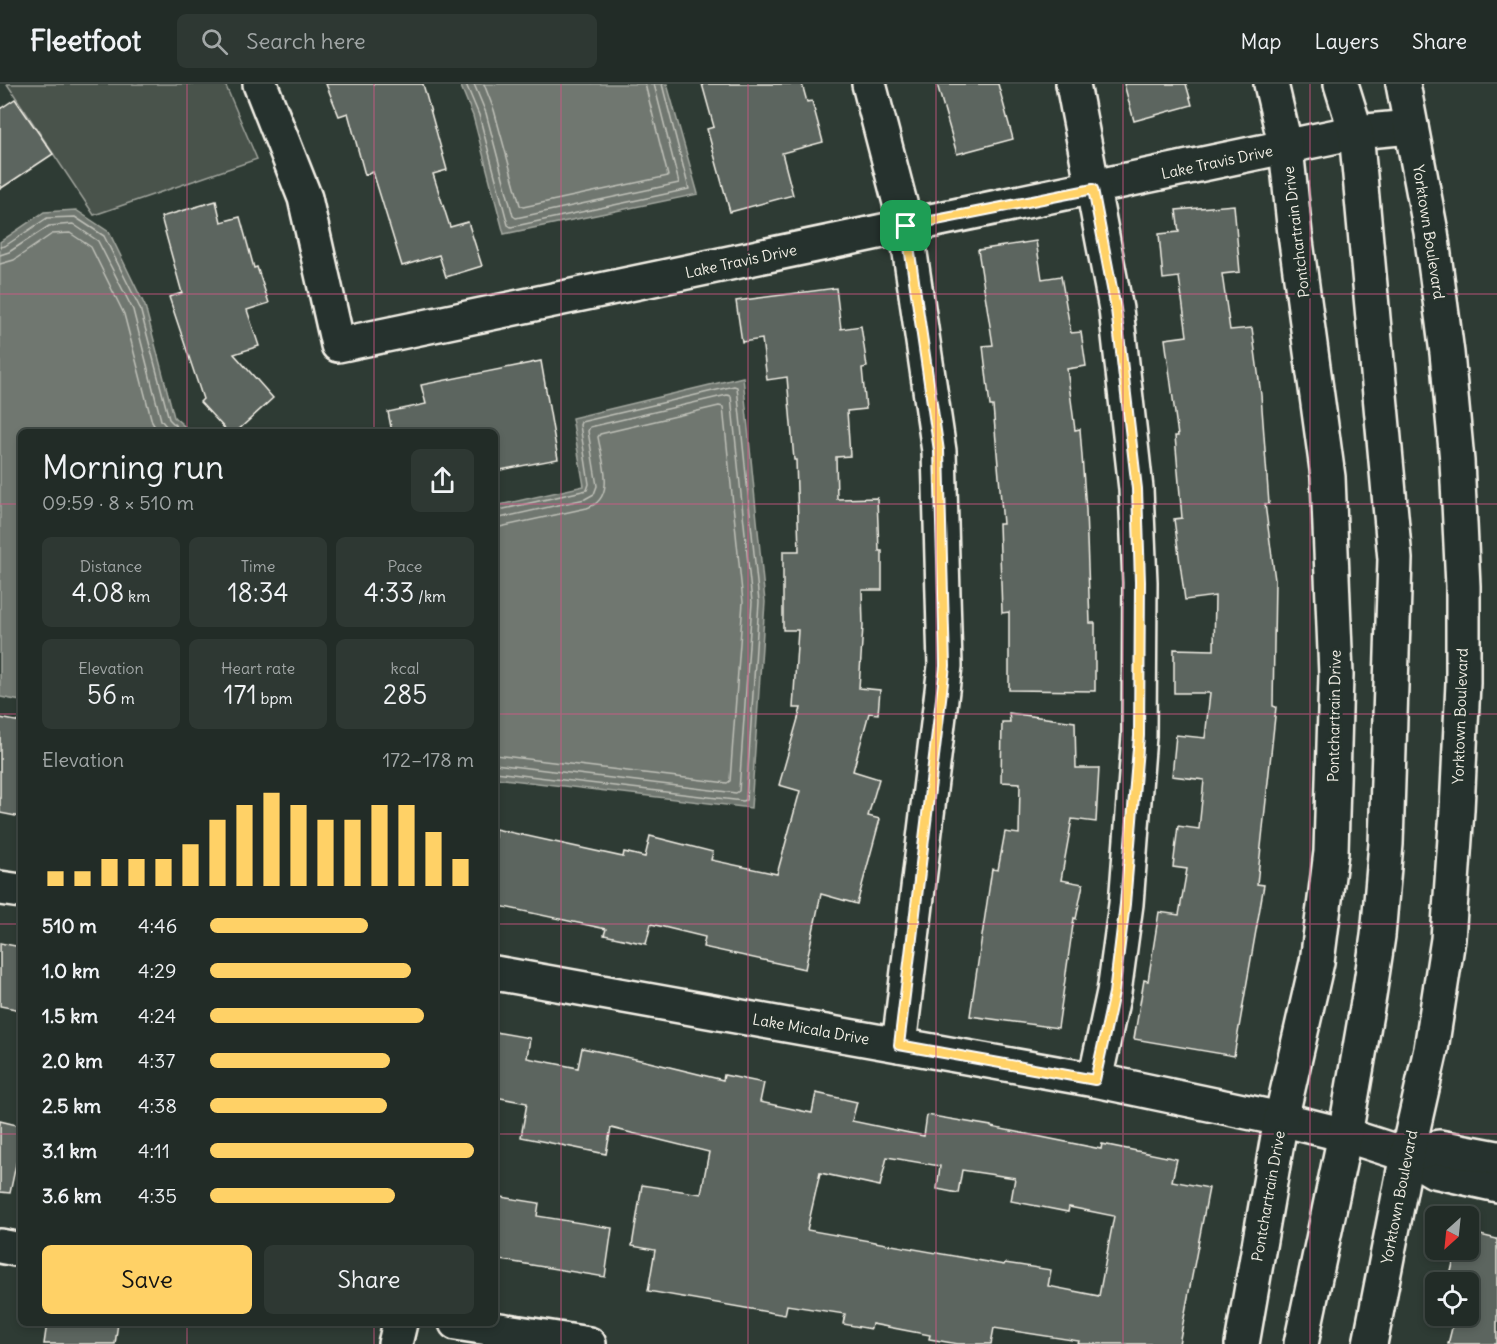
<!DOCTYPE html>
<meta charset="utf-8">
<style>
body{margin:0;font-family:Delius,sans-serif;background:#2e3833;color:#f1f3f6;height:100vh;display:flex;flex-direction:column;font-size:22px;white-space:nowrap}
*{box-sizing:border-box;margin:0}
p{font-size:20px;color:#a2a7a7}
.icon{flex:none;width:33px;height:33px;fill:none;stroke:currentColor;stroke-width:2;stroke-linecap:round;stroke-linejoin:round}
.map{position:relative;flex:1;overflow:hidden}
.drawer{position:absolute;left:18px;top:345px;width:480px;height:897px;display:flex;flex-direction:column;background:#222c27;border-radius:9px;box-shadow:0 3px 9px #0003,0 0 0 2px #3f4844}
.drawer>*{flex:none}
.needle{width:39px;rotate:207deg}
.tools{position:absolute;left:1425px;top:1122px;display:grid;gap:12px}
.tools a{display:grid;place-items:center;width:54px;height:54px;border-radius:9px;background:#222c27;box-shadow:0 3px 9px #0003,0 0 0 2px #3f4844;font-size:30px}
.pin{position:absolute;display:grid;place-items:center;width:51px;height:51px;color:#fff;margin:-26px;border-radius:12px;box-shadow:0 3px 9px #0006}
.round{display:grid;place-items:center;flex:none;width:63px;height:63px;border-radius:9px;background:#2e3833}
.head{display:flex;align-items:center;justify-content:space-between;height:102px;padding:0 24px}
h1{font-size:33px;font-weight:600;line-height:45px}
.metrics{display:grid;grid-template-columns:repeat(3,1fr);gap:9px;height:102px;padding:6px 24px}
.metrics div{display:grid;align-content:center;border-radius:9px;background:#2e3833;text-align:center}
.metrics b{font-size:26px;font-weight:600}
.metrics small{font-size:16px;font-weight:400}
.metrics p{font-size:16px}
.chart{height:168px;padding:12px 24px}
.chart p{display:flex;justify-content:space-between}
.chart svg{width:100%;height:108px;margin-top:6px;stroke:#ffd166;stroke-width:6}
.primary-button{display:flex;gap:12px;margin-top:auto;padding:12px 24px}
.primary-button a{flex:1;height:69px;border-radius:9px;background:#ffd166;color:#111;font-size:24px;font-weight:600;line-height:69px;text-align:center}
.primary-button a+a{background:#2e3833;color:#f1f3f6}
ul{padding:0 24px;list-style:none;font-size:20px}
li{display:grid;grid-template-columns:96px 72px 1fr;align-items:center;height:45px}
li i{height:15px;border-radius:8px;background:#ffd166}
header{display:flex;align-items:center;gap:36px;box-sizing:border-box;height:84px;padding:0 30px;background:#222c27;border-bottom:2px solid #3f4844}
header strong{font-size:28px}
nav{display:flex;gap:33px;margin-inline-start:auto;font-size:21px}
.search{width:420px;height:54px;background:#2e3833;display:flex;align-items:center;gap:15px;box-sizing:border-box;padding:0 21px;border-radius:9px;color:#a2a7a7;font-size:22px}
.map>svg:first-child{display:block}
</style>
<header>
<strong>Fleetfoot</strong>
<div class="search"><svg class="icon" aria-label="search" viewBox="0 0 24 24"><circle cx="10" cy="10" r="6"/><path d="M15 15l6 6"/></svg>Search here</div>
<nav><a>Map</a><a>Layers</a><a>Share</a></nav>
</header>
<div class="map">
<svg width="1497" height="1260" viewBox="0 0 1497 1260">
<rect width="100%" height="100%" fill="#2e3b34"/>
<filter id="ink" filterUnits="userSpaceOnUse"><feTurbulence type="fractalNoise" baseFrequency=".0167" numOctaves="2"/><feDisplacementMap in="SourceGraphic" scale="12" xChannelSelector="R" yChannelSelector="G"/><feConvolveMatrix kernelMatrix="1 2 1 2 8 2 1 2 1" color-interpolation-filters="sRGB"/></filter>
<g filter="url(#ink)">
<path fill="#48524c" stroke="#9ea29a" stroke-width="1.5" d="M7,0H225L257,75L94,131Z"/>
<g fill="#6f7770" stroke="#a4a8a0" stroke-width="1.5">
<path d="M460,0H667L698,110L504,150L473,32Z"/>
<path d="M76,126L109,148L145,222L174,333L191,348H21V617L0,613V158L44,128Z"/>
<path d="M743,293L765,518L751,724L495,694V422L584,402L572,334Z"/>
</g>
<g fill="none" stroke-linecap="round" stroke-linejoin="round">
<g stroke="#bfc0b8" stroke-width="1.5">
<path d="M466,0L479,31L508,141L511,143L689,105L662,0"/>
<path d="M474,0L486,29L513,132L516,134L679,99L654,0"/>
<path d="M484,0L494,26L520,121L523,123L668,92L645,0"/>
<path d="M0,163L5,162L47,134L75,133L104,152L140,224L169,335L182,348"/>
<path d="M0,171L9,168L49,142L73,140L98,157L133,226L161,336L171,348"/>
<path d="M0,180L14,176L52,150L70,149L91,163L124,230L152,338L158,348"/>
<path d="M495,427L587,406L589,400L580,341L581,338L734,302L737,303L759,518L746,716L743,717L495,688"/>
<path d="M495,435L585,415L594,410L597,402L588,347L590,343L727,311L731,312L752,518L739,707L736,709L495,680"/>
<path d="M495,444L587,424C617,414 602,377 598,353L600,350L719,322L723,323L743,518L730,697L727,699L495,671"/>
</g>
</g>
<g fill="#5c655e" stroke="#f4f1e8" stroke-width="1.5" fill-rule="evenodd">
<path d="M326,0H423L447,86L433,90L450,143L468,138L482,182L446,193L439,171L402,182L373,88L365,91L348,29L339,32Z"/>
<path d="M702,0H802L807,18L812,17L823,58L782,69L793,111L730,128L707,45L714,43Z"/>
<path d="M937,0H998L1013,55L957,70Z"/>
<path d="M1124,0H1186L1192,21L1134,37Z"/>
<path d="M15,15L53,70L0,105V25Z"/>
<path d="M216,117L221,138L240,133L254,184L257,183L269,219L247,226L259,262L234,270L273,314L236,348H228L200,318L203,315L169,213L182,209L161,133Z"/>
<path d="M1234,121L1240,188L1222,190L1230,246L1252,244L1261,311L1269,420H1265L1275,496L1273,622L1276,623L1257,800L1264,801L1234,972L1134,955L1144,896L1148,897L1159,828L1179,831L1187,785L1173,783L1178,742L1199,745L1204,696L1172,692L1176,651L1205,654L1210,609H1174V565L1214,566L1215,512L1185,516L1174,435L1182,434L1175,352H1178L1165,255L1187,252L1179,193L1163,195L1159,150L1179,148L1176,126Z"/>
<path d="M1036,157L1042,195L1061,192L1071,249L1081,248L1086,282L1067,285L1075,346L1080,345L1086,426L1090,539H1095V607L1009,606V528L1002,529L999,440H1003L993,322H990L983,262L993,261L978,166Z"/>
<path d="M836,204L841,245L861,242L867,283L862,284L866,325L847,327L850,372L836,373L837,415L877,414L879,467H882V506H862L863,542L859,604L880,606L878,630L869,629L853,687L879,695L868,732L880,735L857,820L821,810L805,885L703,863L705,853L651,840L646,860L604,851L606,845L495,821V745L623,773L624,768L645,773L650,752L713,768L711,776L777,790L800,707L779,701L801,624H793L798,546H783V467H799L796,376H794L787,293L767,296L762,255L742,258L736,217Z"/>
<path d="M541,277L558,375L495,387V348H392L388,328L426,320L421,301Z"/>
<path d="M1009,629L1075,638L1076,684H1099L1096,738L1072,735L1061,796L1083,800L1076,835L1074,834L1058,944L970,932L992,785L998,786L1005,748L1019,750L1020,699L1001,698L1002,638H1010Z"/>
<path d="M0,634L21,638V733L0,729Z"/>
<path d="M0,859L21,863V926L0,922Z"/>
<path d="M495,948L530,954L527,974L578,984L582,964L645,977L723,996L724,991L764,999L760,1018L812,1029L816,1009L857,1018L852,1037L924,1052L927,1031L991,1042V1043L1101,1065L1102,1060L1177,1075L1172,1097L1209,1104L1179,1260H1078L1079,1257L994,1244L991,1260H958L929,1255L930,1251L872,1240L871,1245L843,1240L845,1230L787,1221L785,1231L648,1207L655,1166L632,1162L642,1101L701,1110L709,1068L611,1044L606,1070L521,1053L527,1019L495,1013ZM887,1073L940,1082L937,1105L958,1109L962,1086L1015,1094L1011,1117L1068,1128L1069,1123L1114,1132L1099,1212L1048,1202L1051,1186L1005,1179L1004,1181L807,1146L820,1089L880,1102Z"/>
<path d="M0,1037L21,1042V1057L10,1109L0,1108Z"/>
<path d="M495,1112L539,1119L537,1132L612,1144L605,1193L495,1175Z"/>
<path d="M1468,1148L1497,1155V1260H1448L1455,1232H1468V1198H1462L1463,1195L1450,1192L1456,1166H1468Z"/>
<path d="M47,1239H118L115,1260H44Z"/>
</g>
<g fill="none" stroke-linecap="round" stroke-linejoin="round">
<defs>
<g id="minor">
<path d="M260,0L305,114L338,261L1356,48L1411,43"/>
<path d="M869,0L906,142L939,367L945,582L899,961"/>
<path d="M1073,0L1116,225L1136,405L1140,498L1139,652L1126,820L1114,908L1095,996"/>
<path d="M0,804L21,807"/>
<path d="M495,889L1095,996L1281,1035L1345,1051L1407,1071L1434,1087L1497,1101"/>
<path d="M1407,1071L1439,1063L1497,1074"/>
<path d="M0,1162L21,1166"/>
<path d="M456,1239L589,1260"/>
<path d="M395,1260L400,1239"/>
<path d="M1242,1260L1281,1035L1317,878L1331,768L1336,591L1328,393L1295,150L1286,64L1271,0"/>
</g>
<g id="major">
<path d="M1301,1260L1345,1051L1369,912L1378,852L1386,760L1395,475L1356,48L1341,0"/>
<path d="M1370,1260L1407,1071L1431,965L1448,855L1457,726L1463,599V502L1457,377L1447,269L1431,148L1403,0"/>
</g>
</defs>
<use href="#minor" stroke="#f4f1e8" stroke-width="38"/>
<use href="#major" stroke="#f4f1e8" stroke-width="38"/>
<use href="#minor" stroke="#26332d" stroke-width="33"/>
<use href="#major" stroke="#26332d" stroke-width="33"/>
</g>
</g>
<g fill="none" stroke-linecap="round" stroke-linejoin="round" filter="url(#ink)">
<defs>
<path id="route" d="M1093,105L1116,225L1137,405L1140,498L1139,652L1125,820L1114,909L1095,996L899,961L945,582L939,367L906,142Z"/>
</defs>
<use href="#route" stroke="#fff" stroke-width="12"/>
<use href="#route" stroke="#ffd166" stroke-width="8"/>
</g>
<path fill="none" stroke="#d15985" stroke-width="1.5" stroke-opacity="0.55" d="M187,0V348M374,0V348M561,0V1260M748,0V1260M936,0V1260M1123,0V1260M1310,0V1260M0,210H1497M0,420H21M495,420H1497M0,630H21M495,630H1497M0,840H21M495,840H1497M0,1050H21M495,1050H1497M187,1239V1260M374,1239V1260"/>
<g text-anchor="middle" dominant-baseline="central" stroke-width="6" stroke-linejoin="round" paint-order="stroke">
<g font-size="15" fill="#f4f1e8" stroke="#26332d">
<text transform="translate(1217 78) rotate(-12)">Lake Travis Drive</text>
<text transform="translate(1296 148) rotate(-97)">Pontchartrain Drive</text>
<text transform="translate(1429 148) rotate(81)">Yorktown Boulevard</text>
<text transform="translate(741 177) rotate(-12)">Lake Travis Drive</text>
<text transform="translate(1334 632) rotate(-89)">Pontchartrain Drive</text>
<text transform="translate(1460 632) rotate(-88)">Yorktown Boulevard</text>
<text transform="translate(811 945) rotate(10)">Lake Micala Drive</text>
<text transform="translate(1268 1112) rotate(-80)">Pontchartrain Drive</text>
<text transform="translate(1399 1113) rotate(-79)">Yorktown Boulevard</text>
</g>
</g>
</svg>
<div class="tools">
<a><svg class="needle" viewBox="-14 -14 28 28"><path d="M0-13l5 13h-10z" fill="#e53935"/><path d="M0 13l5-13h-10z" fill="#a2a7a7"/></svg></a>
<a><svg class="icon" aria-label="locate" viewBox="0 0 24 24"><circle cx="12" cy="12" r="6"/><path d="M12 2v4M12 18v4M2 12h4M18 12h4"/></svg></a>
</div>
<div class="pin" style="left:906px;top:142px;background:#1e9e55"><svg class="icon" aria-label="arrive" viewBox="0 0 24 24"><path d="M6 21V4h12l-3 4 3 4H6"/></svg></div>
<section class="drawer">
<div class="head"><div><h1>Morning run</h1><p>09:59 · 8 × 510 m</p></div><a class="round"><svg class="icon" aria-label="share" viewBox="0 0 24 24"><path d="M12 15V3M7 8l5-5 5 5M5 13v7h14v-7"/></svg></a></div>
<div class="metrics">
<div><p>Distance</p><b>4.08<small> km</small></b></div>
<div><p>Time</p><b>18:34</b></div>
<div><p>Pace</p><b>4:33<small> /km</small></b></div>
</div>
<div class="metrics">
<div><p>Elevation</p><b>56<small> m</small></b></div>
<div><p>Heart rate</p><b>171<small> bpm</small></b></div>
<div><p>kcal</p><b>285</b></div>
</div>
<div class="chart"><p><span>Elevation</span>172–178 m</p>
<svg viewBox="0 0 160 44" preserveAspectRatio="none"><path d="M5 44V38M15 44V38M25 44V33M35 44V33M45 44V33M55 44V27M65 44V17M75 44V11M85 44V6M95 44V11M105 44V17M115 44V17M125 44V11M135 44V11M145 44V22M155 44V33"/></svg>
</div>
<ul>
<li><b>510 m</b>4:46<i style="width:60%"></i></li>
<li><b>1.0 km</b>4:29<i style="width:76%"></i></li>
<li><b>1.5 km</b>4:24<i style="width:81%"></i></li>
<li><b>2.0 km</b>4:37<i style="width:68%"></i></li>
<li><b>2.5 km</b>4:38<i style="width:67%"></i></li>
<li><b>3.1 km</b>4:11<i style="width:100%"></i></li>
<li><b>3.6 km</b>4:35<i style="width:70%"></i></li>
</ul>
<div class="primary-button"><a>Save</a><a>Share</a></div>
</section>
</div>
